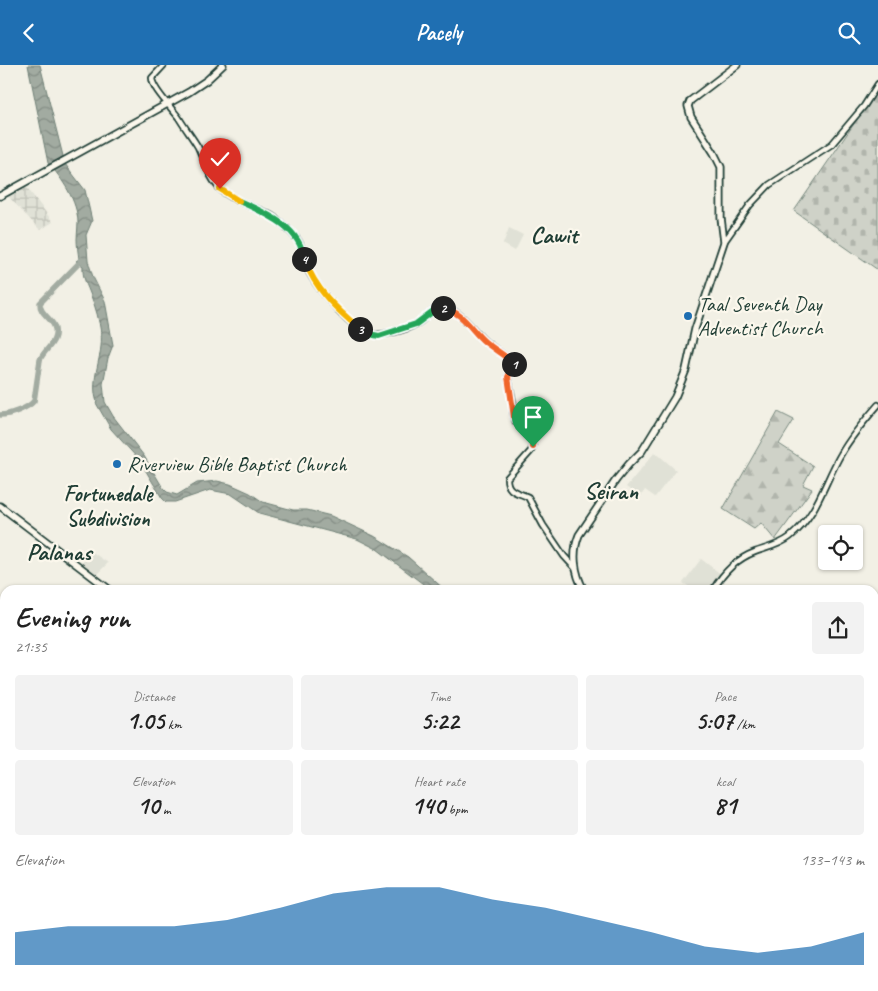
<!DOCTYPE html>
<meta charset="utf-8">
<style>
body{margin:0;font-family:Caveat,sans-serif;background:#f2f2f2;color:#222;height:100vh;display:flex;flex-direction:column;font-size:19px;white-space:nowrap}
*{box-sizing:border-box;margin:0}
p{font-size:16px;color:#767676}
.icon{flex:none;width:28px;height:28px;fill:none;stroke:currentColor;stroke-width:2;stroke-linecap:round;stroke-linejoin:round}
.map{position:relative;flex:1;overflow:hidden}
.sheet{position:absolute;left:0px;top:520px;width:879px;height:406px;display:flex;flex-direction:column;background:#fff;border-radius:15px 15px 0 0;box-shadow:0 1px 4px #0004}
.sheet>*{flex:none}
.fabs{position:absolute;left:818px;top:460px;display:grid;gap:10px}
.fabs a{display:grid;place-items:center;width:45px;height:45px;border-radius:5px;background:#fff;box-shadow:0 1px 4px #0004;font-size:25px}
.pin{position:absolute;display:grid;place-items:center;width:42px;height:42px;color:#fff;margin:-51px -21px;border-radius:50% 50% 50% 0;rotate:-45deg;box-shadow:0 0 5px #0007}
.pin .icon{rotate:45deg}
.km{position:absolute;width:25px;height:25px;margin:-12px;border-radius:50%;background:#222;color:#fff;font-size:14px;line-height:25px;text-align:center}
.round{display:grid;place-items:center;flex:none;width:52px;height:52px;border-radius:5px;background:#f2f2f2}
.overview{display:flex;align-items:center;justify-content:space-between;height:85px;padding:0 15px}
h1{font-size:28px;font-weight:800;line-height:38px}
.stats{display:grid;grid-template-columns:repeat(3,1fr);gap:8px;height:85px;padding:5px 15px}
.stats div{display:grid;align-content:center;border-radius:5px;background:#f2f2f2;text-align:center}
.stats b{font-size:25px;font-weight:800}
.stats small{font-size:14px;font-weight:400}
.stats p{font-size:14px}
.chart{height:140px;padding:10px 15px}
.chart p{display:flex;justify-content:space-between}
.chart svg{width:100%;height:90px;margin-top:5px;fill:#1f6fb2;opacity:.7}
header{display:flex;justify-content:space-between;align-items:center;height:65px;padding:0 15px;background:#1f6fb2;color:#fff;font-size:22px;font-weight:800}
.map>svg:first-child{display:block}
</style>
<header><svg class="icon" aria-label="back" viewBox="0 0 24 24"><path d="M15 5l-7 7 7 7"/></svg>Pacely<svg class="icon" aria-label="search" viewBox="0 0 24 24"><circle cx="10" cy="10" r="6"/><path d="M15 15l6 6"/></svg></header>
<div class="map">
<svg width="878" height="926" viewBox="0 0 878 926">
<defs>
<pattern id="industrial-grid" width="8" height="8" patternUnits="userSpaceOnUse" patternTransform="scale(1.25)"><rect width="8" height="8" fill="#e0e1d6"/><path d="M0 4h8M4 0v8" fill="none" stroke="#c0c2b8"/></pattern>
<pattern id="forest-firs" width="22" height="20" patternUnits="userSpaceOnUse" patternTransform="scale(1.25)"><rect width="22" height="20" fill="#cfd2c8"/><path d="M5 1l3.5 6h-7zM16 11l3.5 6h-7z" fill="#b1b5ac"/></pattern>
<pattern id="cemetery-stones" width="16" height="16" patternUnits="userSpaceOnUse" patternTransform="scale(1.25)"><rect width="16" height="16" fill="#cfd2c8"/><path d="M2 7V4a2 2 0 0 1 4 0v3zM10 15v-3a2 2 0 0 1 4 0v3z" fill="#b1b5ac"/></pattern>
<pattern id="water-waves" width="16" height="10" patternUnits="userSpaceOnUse" patternTransform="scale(1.25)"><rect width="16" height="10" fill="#a2aba1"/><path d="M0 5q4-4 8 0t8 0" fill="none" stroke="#838c84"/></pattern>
</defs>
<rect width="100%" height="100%" fill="#f2f0e5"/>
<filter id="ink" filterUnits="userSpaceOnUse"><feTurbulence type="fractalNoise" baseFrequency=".02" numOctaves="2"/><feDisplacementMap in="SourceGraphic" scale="10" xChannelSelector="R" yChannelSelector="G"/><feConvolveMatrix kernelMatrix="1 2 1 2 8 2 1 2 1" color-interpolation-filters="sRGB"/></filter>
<g filter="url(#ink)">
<g fill="#e0e1d6">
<path d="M509,163L523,170L515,186L503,179Z"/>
<path d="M655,387L676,405L655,432L645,425L640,432L626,422Z"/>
<path d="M92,487L108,498L96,510L81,499Z"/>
<path d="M701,494L722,510L711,525H695L683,518Z"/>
<path d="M874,579L878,587V628L874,622Z"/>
</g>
<path fill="url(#industrial-grid)" d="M25,120L53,157L40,165L7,130Z"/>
<path fill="url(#forest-firs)" stroke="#77887e" d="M778,347L794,355L779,379L813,401L803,420L812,424L775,475L761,458L754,464L723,444Z"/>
<g fill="url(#cemetery-stones)" stroke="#77887e">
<path d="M878,24V205L794,146Z"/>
<path d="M0,610H5V646L0,643Z"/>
</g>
<g fill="url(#water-waves)" stroke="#6e7f75">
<path d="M28,0H40L65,99L85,125L92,156L86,170L88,196L93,212L105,236L113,280L108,293L103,319L105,337L113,351L144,391L163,423L167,427L177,430L197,418L217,416L230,419L250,428L263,437L293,445H307L331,451L374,471L408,492L445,525H431L377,484L357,474L259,448L231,429L210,425L175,437H166L162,433L140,396L111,364L96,338L97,337C89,314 104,291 101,268C99,255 96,243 91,231C87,220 82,212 83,201L76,196L79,194C78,187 77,180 77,174C77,169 78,163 78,158C78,137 62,113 48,98Z"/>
<path d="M0,807L5,809V921H190L197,926H0Z"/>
</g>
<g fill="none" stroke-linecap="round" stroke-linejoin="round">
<path stroke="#a2aba1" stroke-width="5.5" d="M0,350C10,350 28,343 34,336L40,295C43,287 51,282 54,274C61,255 39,252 40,238L82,195"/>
<defs>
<g id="minor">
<path d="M164,0L152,13C152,24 172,43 179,53C185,63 192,72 198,82C204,95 210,115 221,125C236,138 256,142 272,151C281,156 290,166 297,174C303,181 301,187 304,195C311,218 343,254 364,267C376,274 407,265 418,258C426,253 434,242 443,243C463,245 473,267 487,278C496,285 506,291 514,299L508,312L513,337V347L516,357L531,372L533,382L531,386L507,413C507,427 517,427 528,432L543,460L564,491L575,503"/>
<path d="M724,177L750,140L769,120L832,79L864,41L878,19"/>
<path d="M713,525C723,508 736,494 755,487C766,483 780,480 790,472C818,449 824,418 841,389C851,371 865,355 878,340"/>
<path d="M874,724L878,721"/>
<path d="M874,843L878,840"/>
<path d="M874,875L878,880"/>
<path d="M795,926L799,921"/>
</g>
<g id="major">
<path d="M0,131L189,27L207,15L223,0"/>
<path d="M0,441L110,525"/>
<path d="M584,525C574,508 572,487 579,470L616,415L629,399L642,386L675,332L686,305L695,264L724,177L721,153V102L714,88L691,52L688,41L690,36L737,0"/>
<path d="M874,679L878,681"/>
<path d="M874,806L878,801"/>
<path d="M638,921L639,926"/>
<path d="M745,926L751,921"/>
</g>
</defs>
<use href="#minor" stroke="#1f3d34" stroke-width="8"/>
<use href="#major" stroke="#1f3d34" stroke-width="9"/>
<use href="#minor" stroke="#fbf7ec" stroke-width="4.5"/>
<use href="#major" stroke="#fbf7ec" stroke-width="5.5"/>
</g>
</g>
<g fill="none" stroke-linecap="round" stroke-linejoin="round" filter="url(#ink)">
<defs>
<path id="split-1" d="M514,299L508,312L514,352L531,372L533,382"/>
<path id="split-2" d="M443,243C463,247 471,265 485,277C495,285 505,290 514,299"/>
<path id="split-3" d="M360,264L364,268L379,271L416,259L436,244L443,243"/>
<path id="split-4" d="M304,194C316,225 335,243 360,264"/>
<path id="split-5" d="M239,136C265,148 300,161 304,194"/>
<path id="split-6" d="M220,124L239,136"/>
</defs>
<use href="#split-1" stroke="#fff" stroke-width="10"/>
<use href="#split-2" stroke="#fff" stroke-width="10"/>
<use href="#split-3" stroke="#fff" stroke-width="10"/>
<use href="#split-4" stroke="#fff" stroke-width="10"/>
<use href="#split-5" stroke="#fff" stroke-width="10"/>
<use href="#split-6" stroke="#fff" stroke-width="10"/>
<use href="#split-1" stroke="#f0652b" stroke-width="6"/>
<use href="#split-2" stroke="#f0652b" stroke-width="6"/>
<use href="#split-3" stroke="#22a559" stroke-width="6"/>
<use href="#split-4" stroke="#f5b400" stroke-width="6"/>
<use href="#split-5" stroke="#22a559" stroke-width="6"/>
<use href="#split-6" stroke="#f5b400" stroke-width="6"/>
</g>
<g fill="#1f6fb2" stroke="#fbf7ec" stroke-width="2">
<circle cx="688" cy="251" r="5"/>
<circle cx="117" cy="399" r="5"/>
</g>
<g text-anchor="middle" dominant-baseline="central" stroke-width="4.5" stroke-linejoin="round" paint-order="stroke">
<g font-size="21" fill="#1f3d34" stroke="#fbf7ec" text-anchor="start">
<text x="698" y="239">Taal Seventh Day<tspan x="698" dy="24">Adventist Church</tspan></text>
<text x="127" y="399">Riverview Bible Baptist Church</text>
</g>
<g font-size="22" font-weight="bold" fill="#1f3d34" stroke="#fbf7ec">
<text x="108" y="429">Fortunedale<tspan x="108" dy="25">Subdivision</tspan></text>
</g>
<g font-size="24" font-weight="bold" fill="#1f3d34" stroke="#fbf7ec">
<text x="554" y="170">Cawit</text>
<text x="611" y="426">Seiran</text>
<text x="59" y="487">Palanas</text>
</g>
</g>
</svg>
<div class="fabs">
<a><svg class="icon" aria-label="locate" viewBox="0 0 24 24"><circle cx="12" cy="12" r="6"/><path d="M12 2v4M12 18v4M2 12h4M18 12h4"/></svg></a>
</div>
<div class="pin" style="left:533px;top:382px;background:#1e9e55"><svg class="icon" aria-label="arrive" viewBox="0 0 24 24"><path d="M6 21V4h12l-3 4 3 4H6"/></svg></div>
<div class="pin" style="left:220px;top:124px;background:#d93025"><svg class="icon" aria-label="check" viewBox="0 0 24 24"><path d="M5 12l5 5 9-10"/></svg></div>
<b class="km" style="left:514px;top:299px">1</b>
<b class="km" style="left:443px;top:243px">2</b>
<b class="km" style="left:360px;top:264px">3</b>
<b class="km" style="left:304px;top:194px">4</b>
<section class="sheet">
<div class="overview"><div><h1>Evening run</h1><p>21:35</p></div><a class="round"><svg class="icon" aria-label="share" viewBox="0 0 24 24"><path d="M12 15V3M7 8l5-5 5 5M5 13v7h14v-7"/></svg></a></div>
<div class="stats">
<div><p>Distance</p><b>1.05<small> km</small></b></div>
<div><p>Time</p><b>5:22</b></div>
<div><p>Pace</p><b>5:07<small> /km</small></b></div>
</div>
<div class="stats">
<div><p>Elevation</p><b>10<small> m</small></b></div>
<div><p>Heart rate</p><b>140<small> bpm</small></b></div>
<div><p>kcal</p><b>81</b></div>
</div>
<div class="chart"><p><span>Elevation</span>133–143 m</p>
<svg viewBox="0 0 160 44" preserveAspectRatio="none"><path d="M0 44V28L10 25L20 25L30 25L40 22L50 16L60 9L70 6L80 6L90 12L100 16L110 22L120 28L130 35L140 38L150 35L160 28V44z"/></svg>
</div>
</section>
</div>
